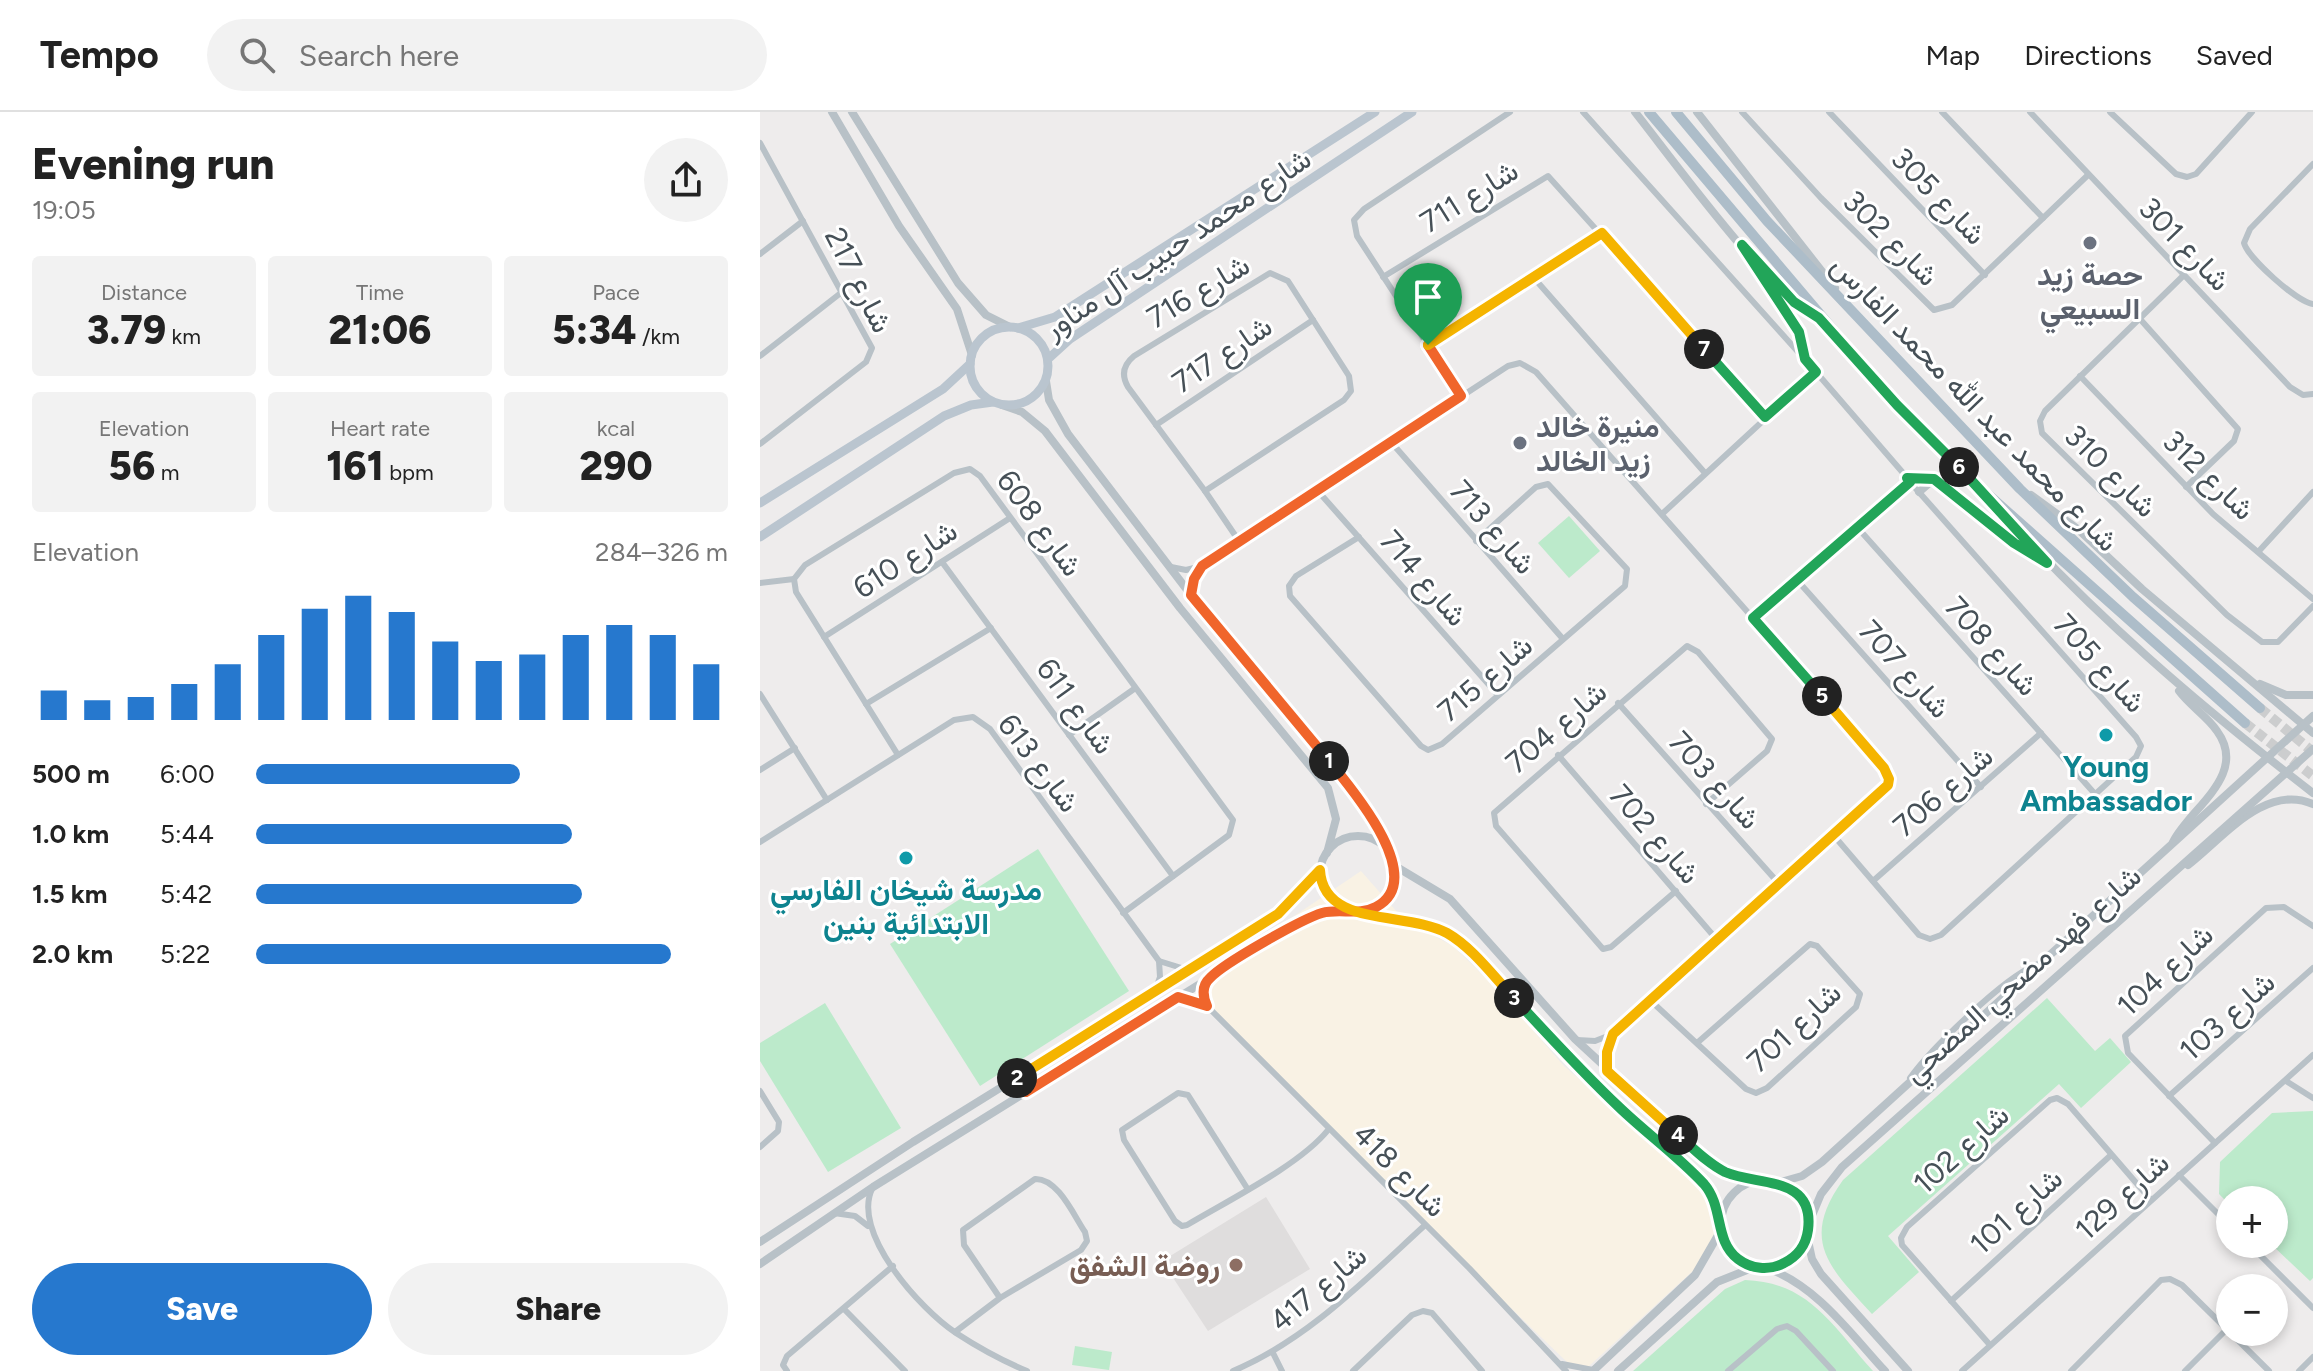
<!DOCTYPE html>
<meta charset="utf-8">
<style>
body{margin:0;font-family:Figtree,Vazirmatn,sans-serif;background:#f2f2f2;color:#222;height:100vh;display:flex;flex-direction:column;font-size:30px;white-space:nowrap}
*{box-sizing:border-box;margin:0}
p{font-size:26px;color:#767676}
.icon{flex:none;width:44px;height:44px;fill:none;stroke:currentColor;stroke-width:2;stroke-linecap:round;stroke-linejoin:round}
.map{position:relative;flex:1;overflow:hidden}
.sheet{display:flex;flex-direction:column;background:#fff;width:760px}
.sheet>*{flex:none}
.buttons{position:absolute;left:1456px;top:1074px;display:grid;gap:16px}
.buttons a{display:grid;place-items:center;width:72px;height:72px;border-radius:50%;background:#fff;box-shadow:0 4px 12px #0003;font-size:40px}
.pin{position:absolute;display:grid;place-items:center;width:68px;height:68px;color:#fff;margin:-82px -34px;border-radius:50% 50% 50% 0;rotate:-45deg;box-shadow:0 0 8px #0007}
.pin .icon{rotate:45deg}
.km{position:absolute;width:40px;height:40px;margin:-20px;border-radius:50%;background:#222;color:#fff;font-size:22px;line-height:40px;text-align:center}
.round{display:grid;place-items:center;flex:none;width:84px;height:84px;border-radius:42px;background:#f2f2f2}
.overview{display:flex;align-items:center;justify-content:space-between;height:136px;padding:0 32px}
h1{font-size:44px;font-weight:800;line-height:60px}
.figures{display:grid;grid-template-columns:repeat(3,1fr);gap:12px;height:136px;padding:8px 32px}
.figures div{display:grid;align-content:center;border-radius:8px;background:#f2f2f2;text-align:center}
.figures b{font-size:40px;font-weight:800}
.figures small{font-size:22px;font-weight:400}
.figures p{font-size:22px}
.chart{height:224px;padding:16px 32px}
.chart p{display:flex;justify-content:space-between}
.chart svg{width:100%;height:144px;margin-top:8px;stroke:#2678ce;stroke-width:6}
.action{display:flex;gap:16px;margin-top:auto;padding:16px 32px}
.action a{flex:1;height:92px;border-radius:48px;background:#2678ce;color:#fff;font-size:32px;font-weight:800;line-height:92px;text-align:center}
.action a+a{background:#f2f2f2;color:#222}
ul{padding:0 32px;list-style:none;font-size:26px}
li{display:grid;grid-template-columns:128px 96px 1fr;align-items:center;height:60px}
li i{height:20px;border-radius:10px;background:#2678ce}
header{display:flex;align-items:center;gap:48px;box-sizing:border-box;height:112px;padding:0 40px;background:#fff;border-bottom:2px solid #e0e0e0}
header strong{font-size:38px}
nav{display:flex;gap:44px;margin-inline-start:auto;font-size:28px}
.search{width:560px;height:72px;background:#f2f2f2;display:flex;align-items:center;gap:20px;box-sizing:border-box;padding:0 28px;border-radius:44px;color:#767676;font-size:30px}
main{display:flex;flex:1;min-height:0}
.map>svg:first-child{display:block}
</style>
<header>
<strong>Tempo</strong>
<div class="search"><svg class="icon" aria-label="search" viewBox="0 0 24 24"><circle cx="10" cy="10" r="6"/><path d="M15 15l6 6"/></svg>Search here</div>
<nav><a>Map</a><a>Directions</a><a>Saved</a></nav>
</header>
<main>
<section class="sheet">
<div class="overview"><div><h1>Evening run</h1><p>19:05</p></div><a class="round"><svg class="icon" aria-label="share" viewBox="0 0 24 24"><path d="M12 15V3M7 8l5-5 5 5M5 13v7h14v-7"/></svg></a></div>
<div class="figures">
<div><p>Distance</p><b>3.79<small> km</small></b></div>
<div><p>Time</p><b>21:06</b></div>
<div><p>Pace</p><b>5:34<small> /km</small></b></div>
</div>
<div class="figures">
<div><p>Elevation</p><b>56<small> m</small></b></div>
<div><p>Heart rate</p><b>161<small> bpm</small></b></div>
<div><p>kcal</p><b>290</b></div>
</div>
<div class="chart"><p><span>Elevation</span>284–326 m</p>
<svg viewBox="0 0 160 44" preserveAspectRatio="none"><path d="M5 44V35M15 44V38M25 44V37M35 44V33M45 44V27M55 44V18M65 44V10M75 44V6M85 44V11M95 44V20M105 44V26M115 44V24M125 44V18M135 44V15M145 44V18M155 44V27"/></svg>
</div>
<ul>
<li><b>500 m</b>6:00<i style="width:56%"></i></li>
<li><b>1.0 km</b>5:44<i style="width:67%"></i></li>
<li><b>1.5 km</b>5:42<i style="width:69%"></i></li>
<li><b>2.0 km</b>5:22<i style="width:88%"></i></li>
</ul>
<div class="action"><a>Save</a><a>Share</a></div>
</section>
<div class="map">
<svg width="1553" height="1259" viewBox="0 0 1553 1259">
<rect width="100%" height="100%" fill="#eeecec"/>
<path fill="#f9f2e4" d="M601,759L644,808L693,834L735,875L804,954L944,1074L954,1093L957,1113L952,1130L936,1156L828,1255L808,1251L649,1098L447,894V870L512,819Z"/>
<path fill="#dfdddd" d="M506,1085L550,1157L448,1219L402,1149Z"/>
<g fill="#bceacb">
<path d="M809,404L840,439L809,466L778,431Z"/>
<path d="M278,737L369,879L220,974L130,832Z"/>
<path d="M1287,886L1335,939L1350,926L1371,950L1321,996L1299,972L1128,1124L1159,1160L1112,1202C1070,1156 1039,1129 1083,1068Z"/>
<path d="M65,891L141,1016L68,1060L0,949V931Z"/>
<path d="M1553,999V1166L1550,1169L1511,1132H1514V1088H1470V1093L1459,1082L1460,1050L1512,1001Z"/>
<path d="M985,1168C1050,1170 1073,1215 1113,1259H873L965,1177Z"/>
<path d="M315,1234L352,1240L349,1258L312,1253Z"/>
</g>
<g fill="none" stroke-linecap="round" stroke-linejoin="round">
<g stroke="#cccdce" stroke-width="10" stroke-dasharray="10 5" stroke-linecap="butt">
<path d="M1500,596L1553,640"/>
<path d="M1485,611L1553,664"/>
</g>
<g stroke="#b8c1c7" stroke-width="6">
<path d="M823,0L1056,260L902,402"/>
<path d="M982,0L1061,86L1174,198L1192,193L1328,63"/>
<path d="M1069,0L1225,163"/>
<path d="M1182,0L1283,106"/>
<path d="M1270,0L1530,275L1543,283L1553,282"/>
<path d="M1350,0L1416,62L1427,65L1436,62L1492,0"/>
<path d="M0,31L112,236L106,250L0,332"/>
<path d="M1553,52L1490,117L1484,131C1488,146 1537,190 1553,192"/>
<path d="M0,142L43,109"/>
<path d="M510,161L528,169L589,264L591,279L584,288L445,379L368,275C361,263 363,253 374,244Z"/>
<path d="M1424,163L1285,299L1280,309L1282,321L1467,503L1502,530H1518L1553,494"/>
<path d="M623,165L788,64L1005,305"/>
<path d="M774,166L945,361"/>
<path d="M1380,207L1478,317L1474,329L1426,375"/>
<path d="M668,233L842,121"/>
<path d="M0,244L82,180"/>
<path d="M1056,260L1150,369"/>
<path d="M1320,264L1453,402L1553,487"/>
<path d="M701,284L597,124L594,108L604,97L750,0"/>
<path d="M396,313L553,208"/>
<path d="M631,330L803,527"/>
<path d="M557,378L738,583"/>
<path d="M445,379L479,429"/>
<path d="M1097,415L1335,682"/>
<path d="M599,425L536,464L529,474L530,484L661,634L668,638L682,632L865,474L867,457L788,372L776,375L716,429"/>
<path d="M1499,439L1553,380"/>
<path d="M182,450L413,764"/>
<path d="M411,455L426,458L442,454L748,254L760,251L776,260L1111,640L1128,661V673L1123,680L853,922L835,929L817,928"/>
<path d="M1037,468L1221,675"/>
<path d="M0,471L34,467"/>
<path d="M431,483L434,467L442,454"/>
<path d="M993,506L1150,370L1376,625L1381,634L1376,645L1181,823L1170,827L1159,823L1075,725"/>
<path d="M64,525L250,406"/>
<path d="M0,582L67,688"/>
<path d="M858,591L1021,774"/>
<path d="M106,592L231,516"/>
<path d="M309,623L374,577"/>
<path d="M138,643L36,480L34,467L45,453L194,361L210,357L220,364L473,708L469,723L363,801"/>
<path d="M798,643L958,829"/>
<path d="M0,658L35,636"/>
<path d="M0,730L194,608L213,605L230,617L399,849L428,858"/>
<path d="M1113,769L1281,621"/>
<path d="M916,779L851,835L843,837L736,714L734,701L927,534L938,540L1012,627L1007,639L946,692"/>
<path d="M395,879L400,865L399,849"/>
<path d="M421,885L447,894L709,1156L806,1259"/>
<path d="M891,889L986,977L996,981L1007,976L1096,895L1100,882L1057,834L1050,832L937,931"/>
<path d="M447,894L444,883L448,868"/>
<path d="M847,957V940L853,922"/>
<path d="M1150,966C1171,937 1245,864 1278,852"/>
<path d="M1526,969L1553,986"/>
<path d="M0,979L19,1010L18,1019L0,1035"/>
<path d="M1409,984L1553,856"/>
<path d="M1455,1031L1368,941L1365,924L1506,796L1524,795L1553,814"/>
<path d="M1419,1063L1470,1114"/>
<path d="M113,1075C89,1119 161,1198 196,1221C219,1236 243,1249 267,1259"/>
<path d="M487,1076L428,983L418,981L362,1018L364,1028L415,1109L422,1114L427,1113C467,1089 540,1053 568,1018"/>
<path d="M74,1101L95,1104L108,1114"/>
<path d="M1489,1132L1553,1196"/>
<path d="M1191,1189L1351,1043"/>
<path d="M85,1198L145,1259"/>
<path d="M195,1220L240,1186L321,1138L327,1129L325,1120C314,1104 298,1066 275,1067L203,1118L204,1133L240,1186"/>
<path d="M1230,1233L1142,1133L1141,1126L1147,1115L1290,988L1297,986L1308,992L1391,1088"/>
<path d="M513,1241L522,1259"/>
<path d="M802,1252L833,1258"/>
<path d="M27,1259L23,1253L27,1244L133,1154"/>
<path d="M473,1259C547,1228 605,1168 664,1114"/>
<path d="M593,1259L652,1203L663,1199L672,1201L722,1259"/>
<path d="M968,1259L1017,1217L1027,1214L1036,1219L1073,1259"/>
<path d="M1202,1259L1553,943"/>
<path d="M1311,1259L1401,1168L1410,1167L1422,1173L1509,1259"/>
<path d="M1425,1259L1466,1218"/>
<path d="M1539,1259L1553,1245"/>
</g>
<g stroke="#b8c1c7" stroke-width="8">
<path d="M72,0L139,114L197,197L212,243"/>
<path d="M92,0L198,171L226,203L250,215"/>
<path d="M875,0C910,44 1014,188 1059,206"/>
<path d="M937,0L1075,176"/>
<path d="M996,154L1039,220L1045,247"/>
<path d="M286,269L289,288L308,322L431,483L586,671L625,735"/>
<path d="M242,293L262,300L285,319L420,496L568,676L576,707L567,741"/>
<path d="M1147,366L1174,367L1278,446"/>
<path d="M1159,380L1174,367"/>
<path d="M1271,383L1319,418L1382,477L1553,621"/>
<path d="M1237,395C1332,502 1440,594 1553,681"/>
<path d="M1500,572L1526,583H1553"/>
<circle cx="598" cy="762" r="38"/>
<path d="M1413,730C1430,696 1489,663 1457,619C1447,604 1430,594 1419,579"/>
<path d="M1428,753C1463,726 1505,671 1553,692"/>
<path d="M635,754L690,787L815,927L947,1049L967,1061L1001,1069"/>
<path d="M594,800L668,813L703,832L822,960L943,1071L961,1106"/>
<circle cx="1005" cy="1112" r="44"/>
<path d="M1018,1071L1042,1064L1062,1050L1553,604"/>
<path d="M1048,1113L1061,1082L1082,1055L1553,637"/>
<path d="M1047,1124L1052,1147L1061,1162L1148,1259"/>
<path d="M0,1130L153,1030L506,811L530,793L560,758"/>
<path d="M0,1152L113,1075L530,816L561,801L583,796"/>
<path d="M1007,1156C1057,1174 1090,1221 1125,1259"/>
<path d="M833,1259L935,1163L961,1118"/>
<path d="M858,1259L957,1170L992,1156"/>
</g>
<g stroke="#bac5cf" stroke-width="9">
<circle cx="249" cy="254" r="39"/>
<path d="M258,216L295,205L615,0"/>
<path d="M288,247L310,227L652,0"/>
<path d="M0,391L183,277L210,252"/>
<path d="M0,425L184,304L211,293L233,290"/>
</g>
<g stroke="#adbdc9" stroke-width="10">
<path d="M889,0L1137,293L1213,369L1485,611"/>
<path d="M916,0L1007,109L1260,377L1373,485L1500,596"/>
</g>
</g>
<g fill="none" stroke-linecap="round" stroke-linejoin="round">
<defs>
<path id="split-1" d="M569,649L431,483L434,467L442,454L701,284L668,233"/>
<path id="split-2" d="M257,966L259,974L266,980L418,885L447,894C443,885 441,874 450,866C464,851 542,807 562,801C580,796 599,804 616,795C669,767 592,677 569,649"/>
<path id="split-3" d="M257,966L518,802L560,758C563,816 647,799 687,821C713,836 733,864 754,886"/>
<path id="split-4" d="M754,886C788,923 822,960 859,995C886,1021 918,1044 944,1072C964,1095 954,1129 978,1147C991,1157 1009,1159 1024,1151C1037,1145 1046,1133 1048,1118C1055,1063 997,1074 965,1060C947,1051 933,1036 918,1023"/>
<path id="split-5" d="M918,1023L847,959V940L853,922L1128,673L1129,667L1124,656L1062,584"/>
<path id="split-6" d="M1062,584L993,506L1150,370L1147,366L1174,367L1254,431L1287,451L1199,355"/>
<path id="split-7" d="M944,237L1005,305L1056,260L1045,247L1039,220L982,133L1034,190L1059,206L1137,293L1199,355"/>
<path id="split-8" d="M668,233L842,121L944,237"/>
</defs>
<use href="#split-1" stroke="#fff" stroke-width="16"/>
<use href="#split-2" stroke="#fff" stroke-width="16"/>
<use href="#split-3" stroke="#fff" stroke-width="16"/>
<use href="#split-4" stroke="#fff" stroke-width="16"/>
<use href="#split-5" stroke="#fff" stroke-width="16"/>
<use href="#split-6" stroke="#fff" stroke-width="16"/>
<use href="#split-7" stroke="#fff" stroke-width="16"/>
<use href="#split-8" stroke="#fff" stroke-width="16"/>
<use href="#split-1" stroke="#f0652b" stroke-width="10"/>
<use href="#split-2" stroke="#f0652b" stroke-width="10"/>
<use href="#split-3" stroke="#f5b400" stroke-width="10"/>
<use href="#split-4" stroke="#22a559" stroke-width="10"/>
<use href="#split-5" stroke="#f5b400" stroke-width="10"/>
<use href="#split-6" stroke="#22a559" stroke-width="10"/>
<use href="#split-7" stroke="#22a559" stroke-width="10"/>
<use href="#split-8" stroke="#f5b400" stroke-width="10"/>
</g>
<g fill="#6b7280" stroke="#fff" stroke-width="3">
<circle cx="1330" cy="131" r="8"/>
<circle cx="760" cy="331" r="8"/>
</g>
<g fill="#0f9aa8" stroke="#fff" stroke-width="3">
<circle cx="1346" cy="623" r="8"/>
<circle cx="146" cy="746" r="8"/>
</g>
<circle fill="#8d6e63" stroke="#fff" stroke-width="3" cx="476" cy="1153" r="8"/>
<g text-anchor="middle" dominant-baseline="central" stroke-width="6" stroke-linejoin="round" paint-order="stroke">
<g font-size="30" fill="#465057" stroke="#fff">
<text transform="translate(709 84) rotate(-32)">شارع 711</text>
<text transform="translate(1179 84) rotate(46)">شارع 305</text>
<text transform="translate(1131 126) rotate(45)">شارع 302</text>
<text transform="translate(417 131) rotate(-34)">شارع محمد حبيب آل مناور</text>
<text transform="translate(1425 132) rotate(46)">شارع 301</text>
<text transform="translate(99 168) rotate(63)">شارع 217</text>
<text transform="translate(438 179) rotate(-31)">شارع 716</text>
<text transform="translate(462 242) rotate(-34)">شارع 717</text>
<text transform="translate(1215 291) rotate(46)">شارع محمد عبد الله محمد الفارس</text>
<text transform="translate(1351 359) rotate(45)">شارع 310</text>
<text transform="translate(1449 363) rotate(44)">شارع 312</text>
<text transform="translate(280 411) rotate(54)">شارع 608</text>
<text transform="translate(733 415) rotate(49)">شارع 713</text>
<text transform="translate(145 447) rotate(-33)">شارع 610</text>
<text transform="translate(664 466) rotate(49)">شارع 714</text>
<text transform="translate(1232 534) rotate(48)">شارع 708</text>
<text transform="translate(1340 551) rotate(48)">شارع 705</text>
<text transform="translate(1145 557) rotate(48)">شارع 707</text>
<text transform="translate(725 566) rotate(-41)">شارع 715</text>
<text transform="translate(316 594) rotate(54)">شارع 611</text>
<text transform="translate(796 615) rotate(-41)">شارع 704</text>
<text transform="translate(279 651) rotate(53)">شارع 613</text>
<text transform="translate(955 668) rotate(48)">شارع 703</text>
<text transform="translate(1183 679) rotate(-41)">شارع 706</text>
<text transform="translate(895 722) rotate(49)">شارع 702</text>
<text transform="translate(1405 858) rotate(-43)">شارع 104</text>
<text transform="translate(1262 862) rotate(-42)">شارع فهد مضحي المضحي</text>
<text transform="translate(1467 904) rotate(-42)">شارع 103</text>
<text transform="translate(1034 915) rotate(-43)">شارع 701</text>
<text transform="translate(1201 1037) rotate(-42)">شارع 102</text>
<text transform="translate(640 1058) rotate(45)">شارع 418</text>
<text transform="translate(1362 1084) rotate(-42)">شارع 129</text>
<text transform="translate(1256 1099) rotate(-42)">شارع 101</text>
<text transform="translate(558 1176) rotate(-40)">شارع 417</text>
</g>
<g font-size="30" font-weight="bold" fill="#5b616d" stroke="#fff">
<text x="1330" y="162">حصة زيد<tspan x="1330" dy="34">السبيعي</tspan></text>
<text x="776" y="314" text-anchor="start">منيرة خالد<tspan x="776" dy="34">زيد الخالد</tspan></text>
</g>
<g font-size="30" font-weight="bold" fill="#0d838f" stroke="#fff">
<text x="1346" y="654">Young<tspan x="1346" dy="34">Ambassador</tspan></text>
<text x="146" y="777">مدرسة شيخان الفارسي<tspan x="146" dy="34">الابتدائية بنين</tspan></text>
</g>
<g font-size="30" font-weight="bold" fill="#785e54" stroke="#fff" text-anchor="end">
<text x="460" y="1153">روضة الشفق</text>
</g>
</g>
</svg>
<div class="buttons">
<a>+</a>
<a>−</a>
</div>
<div class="pin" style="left:668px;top:233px;background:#1e9e55"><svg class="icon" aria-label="arrive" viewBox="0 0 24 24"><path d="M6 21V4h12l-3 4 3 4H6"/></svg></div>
<b class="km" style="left:569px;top:649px">1</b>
<b class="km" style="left:257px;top:966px">2</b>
<b class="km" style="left:754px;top:886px">3</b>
<b class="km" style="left:918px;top:1023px">4</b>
<b class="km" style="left:1062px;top:584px">5</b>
<b class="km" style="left:1199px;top:355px">6</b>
<b class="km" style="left:944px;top:237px">7</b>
</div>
</main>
